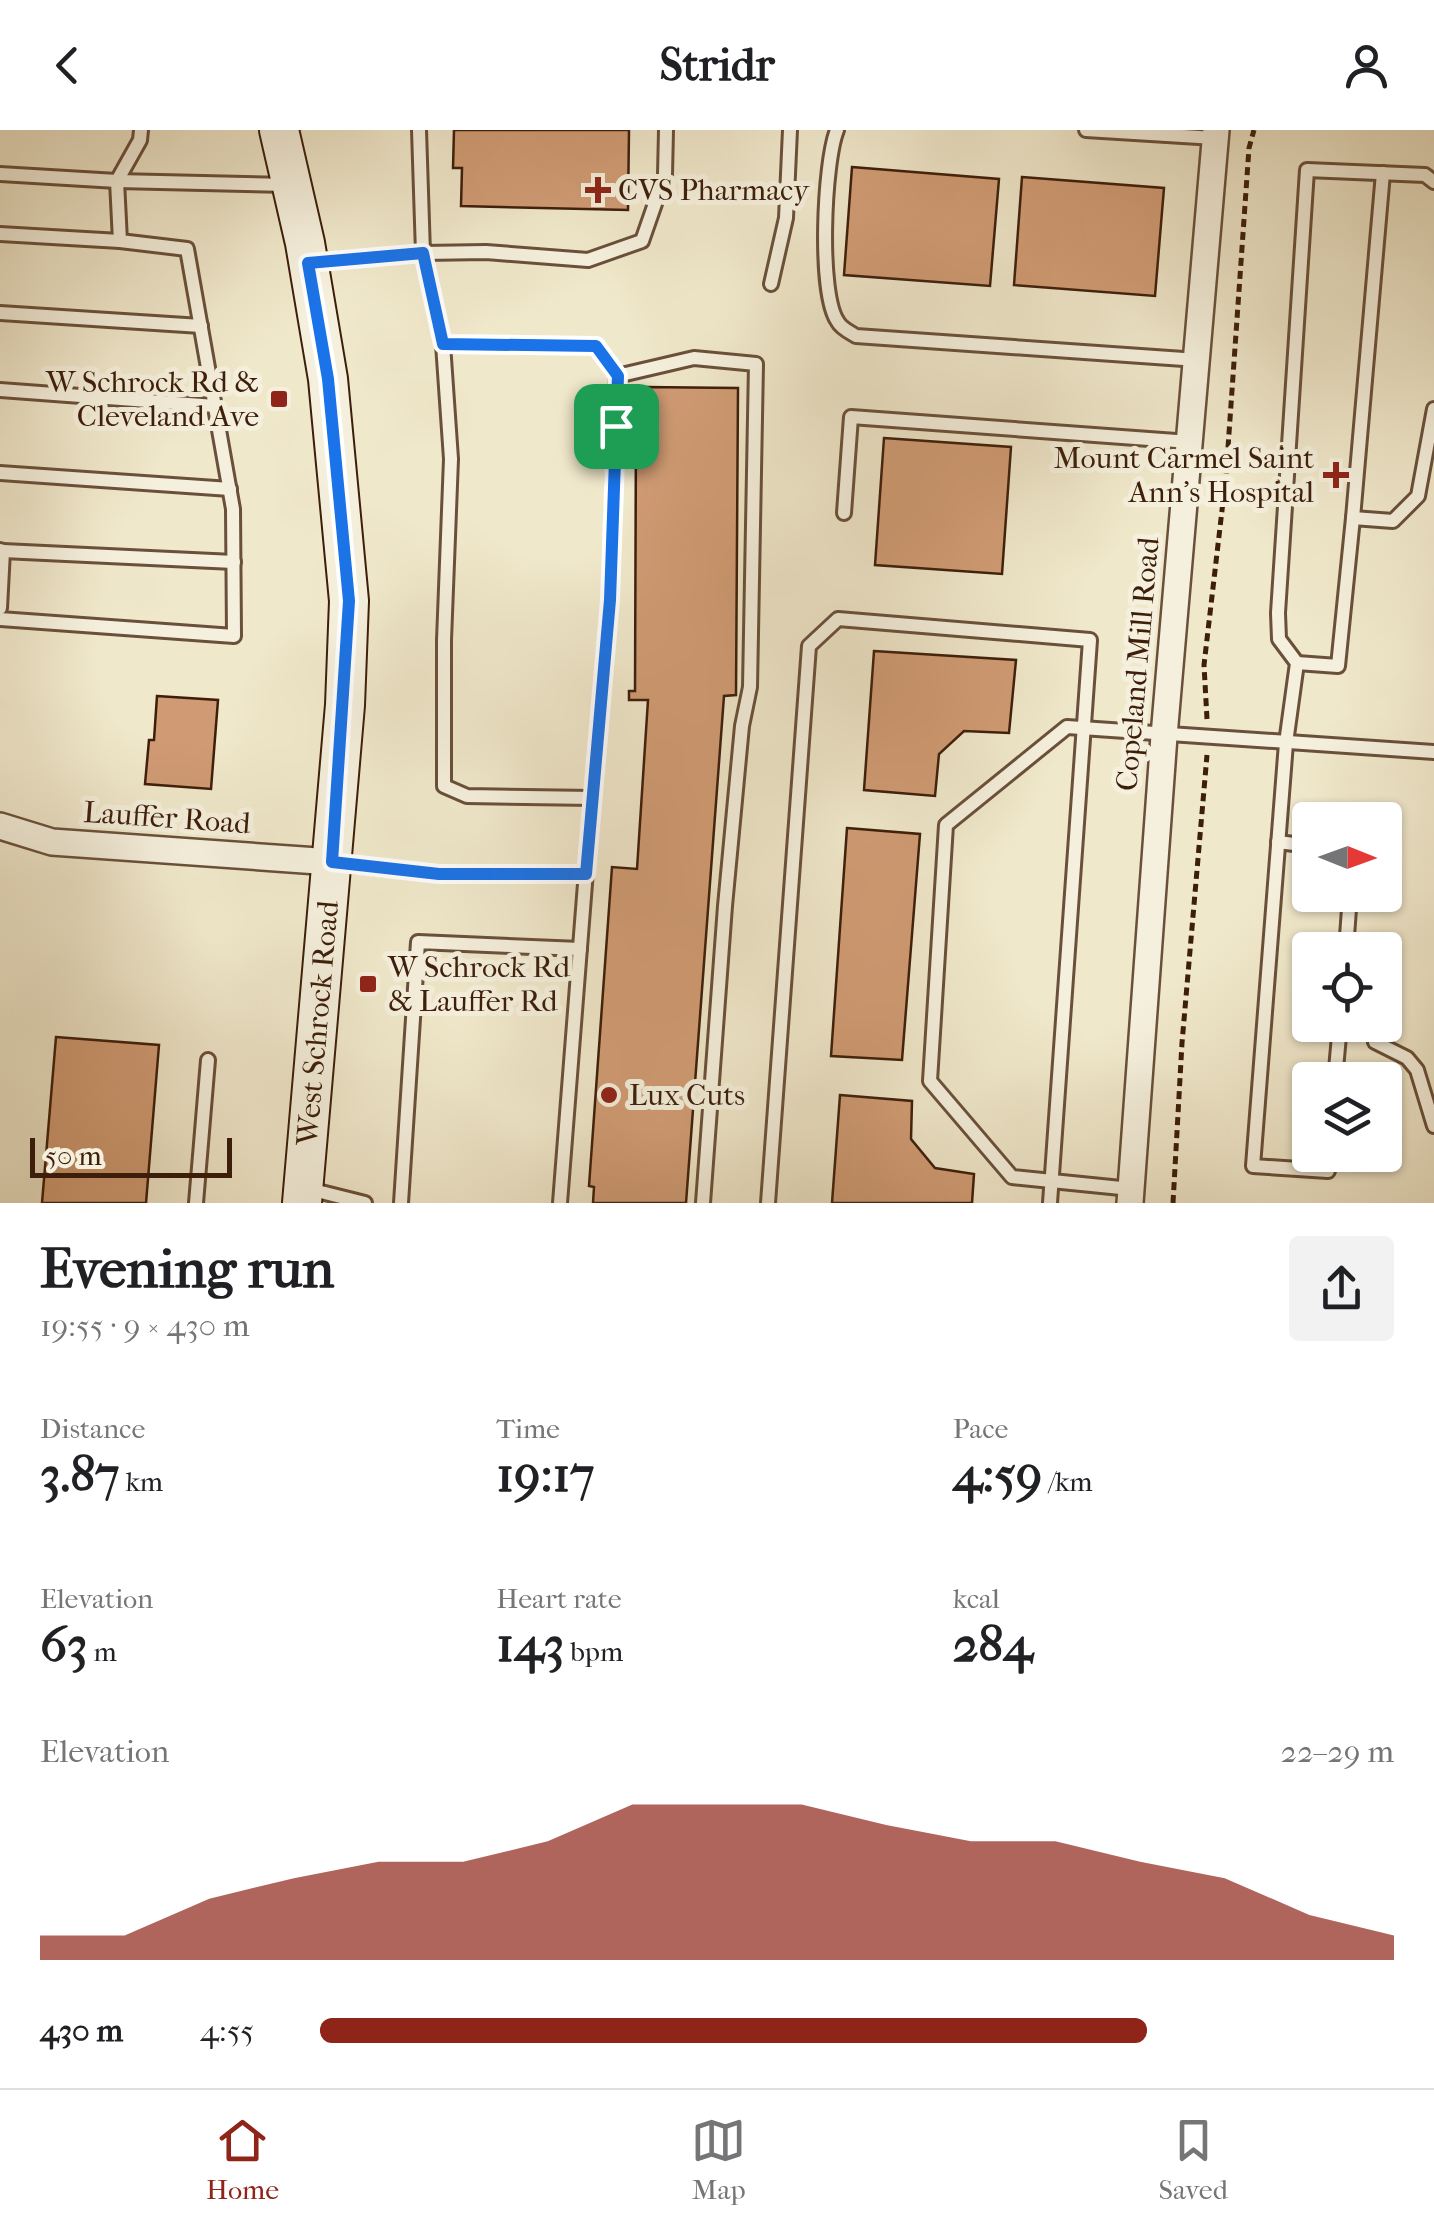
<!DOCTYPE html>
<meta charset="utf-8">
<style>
body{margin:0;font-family:"IM FELL French Canon",serif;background:#f2f2f2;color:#202124;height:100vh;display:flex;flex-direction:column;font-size:38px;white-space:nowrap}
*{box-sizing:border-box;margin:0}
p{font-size:32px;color:#757577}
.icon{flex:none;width:55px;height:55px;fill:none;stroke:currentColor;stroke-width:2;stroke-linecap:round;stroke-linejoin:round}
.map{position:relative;height:1073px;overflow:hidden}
.panel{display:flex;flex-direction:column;background:#fff;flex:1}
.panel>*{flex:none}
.needle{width:65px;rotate:91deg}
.tools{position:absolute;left:1292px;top:672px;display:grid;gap:20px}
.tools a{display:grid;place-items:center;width:110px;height:110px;border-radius:10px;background:#fff;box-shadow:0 2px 8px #0004;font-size:50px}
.scale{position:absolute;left:30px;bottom:25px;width:202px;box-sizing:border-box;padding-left:10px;border:5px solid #3d1e0a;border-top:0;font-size:28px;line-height:35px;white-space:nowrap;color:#3d1e0a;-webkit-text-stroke:8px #f5f0dd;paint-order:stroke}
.pin{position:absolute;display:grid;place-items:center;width:85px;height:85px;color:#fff;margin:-42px;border-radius:20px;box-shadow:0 5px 15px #0006}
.round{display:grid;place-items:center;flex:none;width:105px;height:105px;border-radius:10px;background:#f2f2f2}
.summary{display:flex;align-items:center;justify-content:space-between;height:170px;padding:0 40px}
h1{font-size:55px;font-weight:800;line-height:75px}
.metrics{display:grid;grid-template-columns:repeat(3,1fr);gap:15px;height:170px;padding:10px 40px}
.metrics div{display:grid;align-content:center}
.metrics b{font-size:50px;font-weight:800}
.metrics small{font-size:28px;font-weight:400}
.metrics p{font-size:28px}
.chart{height:280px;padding:20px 40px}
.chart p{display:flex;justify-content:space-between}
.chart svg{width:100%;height:180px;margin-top:10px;fill:#8f2418;opacity:.7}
ul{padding:0 40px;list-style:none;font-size:32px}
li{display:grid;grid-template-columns:160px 120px 1fr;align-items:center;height:75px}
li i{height:25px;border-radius:12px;background:#8f2418}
header{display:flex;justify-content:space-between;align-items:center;height:130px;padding:0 40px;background:#fff;font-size:45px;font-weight:800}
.menu{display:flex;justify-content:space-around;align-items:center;height:140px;border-top:2px solid #e0e0e0;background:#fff;font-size:28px;color:#757577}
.menu a{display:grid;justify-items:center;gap:5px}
.menu .active{color:#8f2418}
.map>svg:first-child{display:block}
</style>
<header><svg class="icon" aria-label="back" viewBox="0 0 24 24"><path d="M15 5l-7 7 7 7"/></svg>Stridr<svg class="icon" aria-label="person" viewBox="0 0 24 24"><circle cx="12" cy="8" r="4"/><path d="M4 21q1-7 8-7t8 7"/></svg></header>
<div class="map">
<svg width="1434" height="1073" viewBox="0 0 1434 1073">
<rect width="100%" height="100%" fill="#f0e8cb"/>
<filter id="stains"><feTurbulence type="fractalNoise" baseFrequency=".002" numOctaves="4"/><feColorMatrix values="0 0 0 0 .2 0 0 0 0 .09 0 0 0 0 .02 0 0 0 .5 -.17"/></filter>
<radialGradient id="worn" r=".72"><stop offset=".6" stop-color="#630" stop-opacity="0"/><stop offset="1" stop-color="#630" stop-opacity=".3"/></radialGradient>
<g fill="#d09b74" stroke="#3d1e0a" stroke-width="2.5">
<path d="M454,0H629L628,80L461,76L462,38H453Z"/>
<path d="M852,37L999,49L990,156L844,145Z"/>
<path d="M1022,47L1164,58L1155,166L1014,155Z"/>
<path d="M643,257L738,258L736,565L724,566L686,1073H593L594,1057L589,1056L612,737L637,739L648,570H629V561H635L636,293H642Z"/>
<path d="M884,308L1011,317L1002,444L875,435Z"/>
<path d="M874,521L1016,530L1009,603L964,601L939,624L935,666L864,660Z"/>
<path d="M157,566L218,570L211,659L145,654L149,610H154Z"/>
<path d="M847,698L920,704L902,930L831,926Z"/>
<path d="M56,907L159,915L146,1073H42Z"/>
<path d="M840,965L912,971L911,1009L935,1038L974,1044L972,1073H832Z"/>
</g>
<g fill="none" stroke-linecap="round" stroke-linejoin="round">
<defs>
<g id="service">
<path d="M419,0L423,123L486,122L588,130L642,111L665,45L666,0"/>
<path d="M837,0C824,32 818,165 838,192C841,198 851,203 856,206L1198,230"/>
<path d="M1086,0L1215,8"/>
<path d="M0,44L117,51L289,55"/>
<path d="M0,104L120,111"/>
<path d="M313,132L423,123L443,214L596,216L617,246L610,469L586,744H439L334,733"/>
<path d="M771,154L786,88L790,0"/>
<path d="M0,183L201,196"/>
<path d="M443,214L451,329L444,510V656L467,666L593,668"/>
<path d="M617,246L694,228L756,234L750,557L742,596L725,776L703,1073"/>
<path d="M0,260L215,276"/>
<path d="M0,343L230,359"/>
<path d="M844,383L851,287L1190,312"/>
<path d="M1353,388L1383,43"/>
<path d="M0,420L3,421L0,478"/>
<path d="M3,421L234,432"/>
<path d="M0,489L234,506L233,379L187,119L120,111L117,51L140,10L141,0"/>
<path d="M1297,533L1338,536L1353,388L1393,391L1418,366L1434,279"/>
<path d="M1278,712L1310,716"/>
<path d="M1346,820L1350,765"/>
<path d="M1375,912L1407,928L1417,940L1434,996"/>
<path d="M1335,950L1340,895"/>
<path d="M1330,1025L1328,1041L1253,1036L1286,613L1297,533L1279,509L1278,483L1307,40L1425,45L1434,52"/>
<path d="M309,1059L365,1073"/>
<path d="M1131,1059L1012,1047L930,951L946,695L1067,597L1434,622"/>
<path d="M196,1073L208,930"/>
<path d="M401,1073L418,812L580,819"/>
<path d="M560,1073L586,741"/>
<path d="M768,1073L809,516L838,489L1090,510L1050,1073"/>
</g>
<g id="minor">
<path d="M0,696L52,712L332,732"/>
<path d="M1130,1073L1164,606L1216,0"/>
</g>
<path id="secondary" d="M279,0L305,113L328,249L349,471L345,575L302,1073"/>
</defs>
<use href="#service" stroke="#6a503a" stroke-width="18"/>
<use href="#minor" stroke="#6a503a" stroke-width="30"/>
<use href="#secondary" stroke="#3d1e0a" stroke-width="42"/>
<g stroke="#3d1e0a" stroke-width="5" stroke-dasharray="8 5" stroke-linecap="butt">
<path d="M1207,589L1204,535L1226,346L1249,18L1254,0"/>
<path d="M1173,1073L1182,913L1207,625"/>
</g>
<use href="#service" stroke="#f5f0dd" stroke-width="12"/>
<use href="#minor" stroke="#f5f0dd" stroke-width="25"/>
<use href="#secondary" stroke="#f5f0dd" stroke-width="38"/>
</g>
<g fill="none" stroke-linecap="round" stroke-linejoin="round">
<defs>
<path id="route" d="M423,123L443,214L596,216L618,246L610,470L586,744H439L332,732L349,471L328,249L308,133Z"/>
</defs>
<use href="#route" stroke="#fff" stroke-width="20"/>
<use href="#route" stroke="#1a73e8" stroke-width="12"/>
</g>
<g fill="#8f2418" stroke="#f5f0dd" stroke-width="4">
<path d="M593 45h10v10h10v10h-10v10h-10v-10h-10v-10h10z"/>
<rect x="269" y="259" width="20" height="20" rx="5"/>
<path d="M1331 330h10v10h10v10h-10v10h-10v-10h-10v-10h10z"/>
<rect x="358" y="844" width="20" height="20" rx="5"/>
<circle cx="609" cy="965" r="10"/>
</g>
<g text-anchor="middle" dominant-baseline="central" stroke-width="10" stroke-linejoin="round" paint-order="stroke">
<g font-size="30" fill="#3d1e0a" stroke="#f5f0dd" text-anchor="start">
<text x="618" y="60">CVS Pharmacy</text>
<text x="259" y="252" text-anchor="end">W Schrock Rd &amp;<tspan x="259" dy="34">Cleveland Ave</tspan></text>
<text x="1314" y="328" text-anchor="end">Mount Carmel Saint<tspan x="1314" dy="34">Ann's Hospital</tspan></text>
<text x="388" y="837">W Schrock Rd<tspan x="388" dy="34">&amp; Lauffer Rd</tspan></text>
<text x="629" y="965">Lux Cuts</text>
</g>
<g font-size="30" fill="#3d1e0a" stroke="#f5f0dd">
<text transform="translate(1138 534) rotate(-85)">Copeland Mill Road</text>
<text transform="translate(167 688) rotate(4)">Lauffer Road</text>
<text transform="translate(318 893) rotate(-85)">West Schrock Road</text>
</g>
</g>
<rect width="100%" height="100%" filter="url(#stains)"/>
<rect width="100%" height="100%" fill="url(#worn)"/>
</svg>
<div class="tools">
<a><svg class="needle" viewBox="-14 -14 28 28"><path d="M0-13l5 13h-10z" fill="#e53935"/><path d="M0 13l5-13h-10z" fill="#757577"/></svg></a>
<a><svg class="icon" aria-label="locate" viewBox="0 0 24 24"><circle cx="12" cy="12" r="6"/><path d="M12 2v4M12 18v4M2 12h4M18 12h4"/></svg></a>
<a><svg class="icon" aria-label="layers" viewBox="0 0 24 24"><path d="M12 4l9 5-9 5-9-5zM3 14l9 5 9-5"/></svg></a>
</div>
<div class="scale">50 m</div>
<div class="pin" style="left:616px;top:296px;background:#1e9e55"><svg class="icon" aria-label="arrive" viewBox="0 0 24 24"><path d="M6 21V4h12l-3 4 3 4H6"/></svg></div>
</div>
<section class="panel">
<div class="summary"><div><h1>Evening run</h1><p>19:55 · 9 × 430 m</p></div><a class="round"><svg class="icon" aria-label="share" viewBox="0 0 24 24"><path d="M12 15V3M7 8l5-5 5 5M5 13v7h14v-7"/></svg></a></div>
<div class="metrics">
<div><p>Distance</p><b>3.87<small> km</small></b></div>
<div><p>Time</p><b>19:17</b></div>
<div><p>Pace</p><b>4:59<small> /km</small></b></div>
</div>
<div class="metrics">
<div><p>Elevation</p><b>63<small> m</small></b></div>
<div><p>Heart rate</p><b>143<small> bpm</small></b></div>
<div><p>kcal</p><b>284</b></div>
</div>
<div class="chart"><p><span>Elevation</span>22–29 m</p>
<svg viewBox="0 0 160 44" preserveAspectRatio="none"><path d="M0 44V38L10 38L20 29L30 24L40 20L50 20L60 15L70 6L80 6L90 6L100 11L110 15L120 15L130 20L140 24L150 33L160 38V44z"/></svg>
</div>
<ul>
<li><b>430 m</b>4:55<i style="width:77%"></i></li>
</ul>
</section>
<nav class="menu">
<a class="active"><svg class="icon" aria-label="home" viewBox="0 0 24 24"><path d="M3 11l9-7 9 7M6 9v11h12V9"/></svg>Home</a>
<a><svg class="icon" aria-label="map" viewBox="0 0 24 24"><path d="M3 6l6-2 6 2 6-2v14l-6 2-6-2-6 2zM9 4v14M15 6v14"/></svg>Map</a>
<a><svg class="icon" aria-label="saved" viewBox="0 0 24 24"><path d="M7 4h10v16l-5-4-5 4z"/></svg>Saved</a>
</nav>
